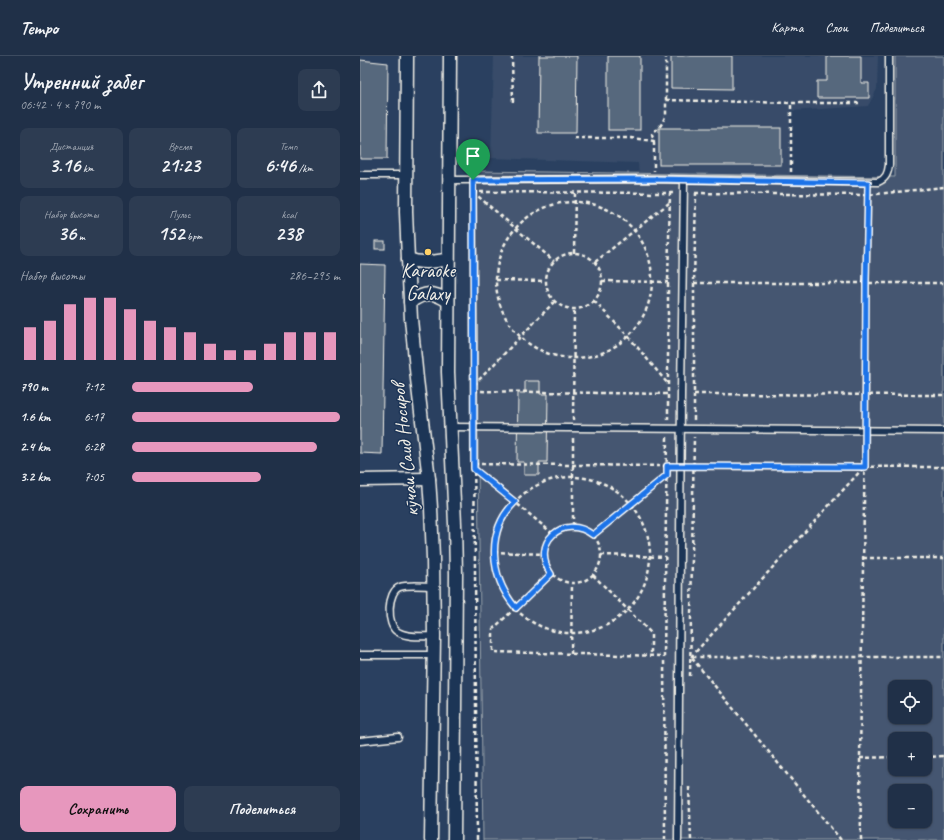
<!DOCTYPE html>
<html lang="ru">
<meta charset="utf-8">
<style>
body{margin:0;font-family:Caveat,sans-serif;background:#2d3c52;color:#f1f3f6;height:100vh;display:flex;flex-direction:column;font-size:15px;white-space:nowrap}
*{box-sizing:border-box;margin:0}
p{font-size:13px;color:#a2a9b4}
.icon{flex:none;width:22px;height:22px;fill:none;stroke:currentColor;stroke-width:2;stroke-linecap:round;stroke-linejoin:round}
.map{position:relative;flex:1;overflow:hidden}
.details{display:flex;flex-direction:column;background:#203048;width:360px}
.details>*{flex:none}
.tools{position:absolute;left:528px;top:624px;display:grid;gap:8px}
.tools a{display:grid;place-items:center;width:44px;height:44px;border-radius:8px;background:#203048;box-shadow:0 1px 3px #0004,0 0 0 1px #3d4b60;font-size:20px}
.pin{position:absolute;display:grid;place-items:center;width:34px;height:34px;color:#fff;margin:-41px -17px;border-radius:50% 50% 50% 0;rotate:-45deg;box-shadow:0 0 4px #0007}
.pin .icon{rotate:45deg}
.round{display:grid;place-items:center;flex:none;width:42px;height:42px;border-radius:8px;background:#2d3c52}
.headline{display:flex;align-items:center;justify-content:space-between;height:68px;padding:0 20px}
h1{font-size:22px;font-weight:700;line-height:30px}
.figures{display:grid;grid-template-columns:repeat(3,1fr);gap:6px;height:68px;padding:4px 20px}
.figures div{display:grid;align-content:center;border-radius:8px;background:#2d3c52;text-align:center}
.figures b{font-size:20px;font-weight:700}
.figures small{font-size:11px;font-weight:400}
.figures p{font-size:11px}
.chart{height:112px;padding:8px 20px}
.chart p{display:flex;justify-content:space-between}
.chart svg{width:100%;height:72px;margin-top:4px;stroke:#e797bd;stroke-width:6}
.cta{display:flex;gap:8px;margin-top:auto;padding:8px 20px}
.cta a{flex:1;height:46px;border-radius:8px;background:#e797bd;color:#111;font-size:16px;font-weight:700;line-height:46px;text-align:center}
.cta a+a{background:#2d3c52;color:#f1f3f6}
ul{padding:0 20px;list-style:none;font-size:13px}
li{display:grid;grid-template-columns:64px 48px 1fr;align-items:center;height:30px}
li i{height:10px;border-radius:5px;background:#e797bd}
header{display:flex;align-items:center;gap:24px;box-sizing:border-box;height:56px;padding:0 20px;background:#203048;border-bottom:1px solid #3d4b60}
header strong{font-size:19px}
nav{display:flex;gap:22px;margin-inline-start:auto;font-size:14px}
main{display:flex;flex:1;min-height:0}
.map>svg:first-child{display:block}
</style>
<header>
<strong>Tempo</strong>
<nav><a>Карта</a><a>Слои</a><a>Поделиться</a></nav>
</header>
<main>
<section class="details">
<div class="headline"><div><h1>Утренний забег</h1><p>06:42 · 4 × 790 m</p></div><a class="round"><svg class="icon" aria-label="share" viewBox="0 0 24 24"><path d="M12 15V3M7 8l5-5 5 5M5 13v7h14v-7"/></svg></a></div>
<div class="figures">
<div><p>Дистанция</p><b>3.16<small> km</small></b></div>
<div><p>Время</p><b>21:23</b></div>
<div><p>Темп</p><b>6:46<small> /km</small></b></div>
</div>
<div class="figures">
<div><p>Набор высоты</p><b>36<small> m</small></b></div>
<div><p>Пульс</p><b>152<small> bpm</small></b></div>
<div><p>kcal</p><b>238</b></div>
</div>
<div class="chart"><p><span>Набор высоты</span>286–295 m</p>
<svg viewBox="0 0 160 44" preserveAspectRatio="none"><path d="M5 44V24M15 44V20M25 44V10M35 44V6M45 44V6M55 44V13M65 44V20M75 44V24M85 44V27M95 44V34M105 44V38M115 44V38M125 44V34M135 44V27M145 44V27M155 44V27"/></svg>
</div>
<ul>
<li><b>790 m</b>7:12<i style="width:58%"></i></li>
<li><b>1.6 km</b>6:17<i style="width:100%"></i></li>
<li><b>2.4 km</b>6:28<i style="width:89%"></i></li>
<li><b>3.2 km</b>7:05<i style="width:62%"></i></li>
</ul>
<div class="cta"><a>Сохранить</a><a>Поделиться</a></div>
</section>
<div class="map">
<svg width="584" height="784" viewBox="0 0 584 784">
<rect width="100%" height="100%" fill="#2a4060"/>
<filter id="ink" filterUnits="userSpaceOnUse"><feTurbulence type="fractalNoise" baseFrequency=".025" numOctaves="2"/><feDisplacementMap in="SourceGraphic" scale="8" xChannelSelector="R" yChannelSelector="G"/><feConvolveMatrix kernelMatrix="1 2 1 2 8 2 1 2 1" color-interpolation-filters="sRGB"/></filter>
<g filter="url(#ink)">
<path fill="#374c69" d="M134,0H518L517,33L508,50L430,55V124L279,121L278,107L131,102Z"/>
<path fill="#445771" stroke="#9ca4ac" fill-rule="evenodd" d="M535,0H584V784H123L118,409L116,115L535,121ZM535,631H565V661H535ZM535,683H565V713H535ZM535,735H565V765H535Z"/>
<g fill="#56677d" stroke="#f4f1e8">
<path d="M179,0H217L216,77H178Z"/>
<rect x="248" y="0" width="32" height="74"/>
<path d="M311,0H372V33L311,32Z"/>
<path d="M467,0H501V27H509V42H457V25H467Z"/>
<path d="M0,4L28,7L27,103H0Z"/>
<rect x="299" y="72" width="122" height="37"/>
<rect x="15" y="185" width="10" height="8"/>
<path d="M0,208L25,209L22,398L0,397Z"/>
<path d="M165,325H180V338H188L187,406H179V419H164V406H157L158,337H165Z"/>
</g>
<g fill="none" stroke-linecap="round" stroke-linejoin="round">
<defs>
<g id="lane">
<path d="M0,119H46"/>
<path d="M89,124L294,123L518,126C526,123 528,117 529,109V0"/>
<path d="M90,371L584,375"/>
<path d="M74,530C65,530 47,528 40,531C27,535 26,570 38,576C48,582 63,580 74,580"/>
<path d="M0,599H74"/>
<path d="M0,685L38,681"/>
<path d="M318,784L321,338L324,124"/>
</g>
<g id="street">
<path d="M47,0L46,156L48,203L51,263L57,323L69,423L71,452L73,502L74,580L71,784"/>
<path d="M90,0L88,316L95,468L96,518L94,784"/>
<path d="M48,203C61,208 74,206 88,203"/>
<path d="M50,246C65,236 73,235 88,245"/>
<path d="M0,424L69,423"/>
</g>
</defs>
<use href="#lane" stroke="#f4f1e8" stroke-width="9"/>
<use href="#street" stroke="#f4f1e8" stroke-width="15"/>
<g stroke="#f4f1e8" stroke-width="2.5" stroke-dasharray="4 3" stroke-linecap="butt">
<path d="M152,0L153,48"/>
<path d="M306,44L431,47H499"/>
<path d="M214,82H271L294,85L292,78L301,69L306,59V0"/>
<path d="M294,86V115"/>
<path d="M431,116V47"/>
<path d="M113,133L114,364"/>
<path d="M113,136L316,137"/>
<path d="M113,136L194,205"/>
<path d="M335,137L507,139L584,131"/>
<circle cx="214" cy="224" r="78"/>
<circle cx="214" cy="225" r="28"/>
<path d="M214,197L215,136"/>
<path d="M235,206L309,147"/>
<path d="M136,224L185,225"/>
<path d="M242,225L308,226"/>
<path d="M334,227H584"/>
<path d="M234,245L268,280L308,328"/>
<path d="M114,329L194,246"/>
<path d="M114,335L309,338"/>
<path d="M334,338L584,339"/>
<path d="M213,364L214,254"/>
<path d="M308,364V226L310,137"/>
<path d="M334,364V227L336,137"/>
<path d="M505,366V226L508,135"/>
<path d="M114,381L117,784"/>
<path d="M114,408L308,410"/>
<path d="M329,410L584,411"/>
<path d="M114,413L155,446L193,478"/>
<circle cx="212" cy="499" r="78"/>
<path d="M213,470V381"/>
<circle cx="213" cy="499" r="28"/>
<path d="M233,479L307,419"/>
<path d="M134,496L184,498"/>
<path d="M241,499L306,501"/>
<path d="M503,502H584"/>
<path d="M191,518L133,573V596L304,600"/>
<path d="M233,519L291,577V600"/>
<path d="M211,598L212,528"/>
<path d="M331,601L504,411"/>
<path d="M330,620L334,381"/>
<path d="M565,701L584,700"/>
<path d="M500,702L535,701"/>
<path d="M329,731L331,784"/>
<path d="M305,784L304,600L307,381"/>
<path d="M481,784L331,601H584"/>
<path d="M501,784L500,702L505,383"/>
</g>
<use href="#lane" stroke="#1d3557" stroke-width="6"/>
<use href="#street" stroke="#1d3557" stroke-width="12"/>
</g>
</g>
<g fill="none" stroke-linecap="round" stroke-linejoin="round" filter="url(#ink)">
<defs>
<path id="route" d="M294,123L508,127L506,226L505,411L307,410V419L233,479C203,456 170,488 191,518L156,552C130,521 125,476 155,446L114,413L113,124Z"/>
</defs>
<use href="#route" stroke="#fff" stroke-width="8"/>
<use href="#route" stroke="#1a73e8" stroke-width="5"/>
</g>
<circle fill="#ffd166" stroke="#1d3557" stroke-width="1.5" cx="68" cy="196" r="4"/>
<g text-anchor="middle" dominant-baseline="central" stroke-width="3" stroke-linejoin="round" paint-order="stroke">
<g font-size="20" fill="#f4f1e8" stroke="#1d3557">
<text x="68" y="214">Karaoke<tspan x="68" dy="23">Galaxy</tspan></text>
</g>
<g font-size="20" fill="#f4f1e8" stroke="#1d3557">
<text transform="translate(45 394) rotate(-96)">кӯчаи Саид Носиров</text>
</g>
</g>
</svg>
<div class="tools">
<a><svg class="icon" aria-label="locate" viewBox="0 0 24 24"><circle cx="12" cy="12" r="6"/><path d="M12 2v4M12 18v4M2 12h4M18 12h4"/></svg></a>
<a>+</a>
<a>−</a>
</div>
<div class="pin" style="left:113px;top:124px;background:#1e9e55"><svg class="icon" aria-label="arrive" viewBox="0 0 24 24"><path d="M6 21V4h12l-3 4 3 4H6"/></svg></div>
</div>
</main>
